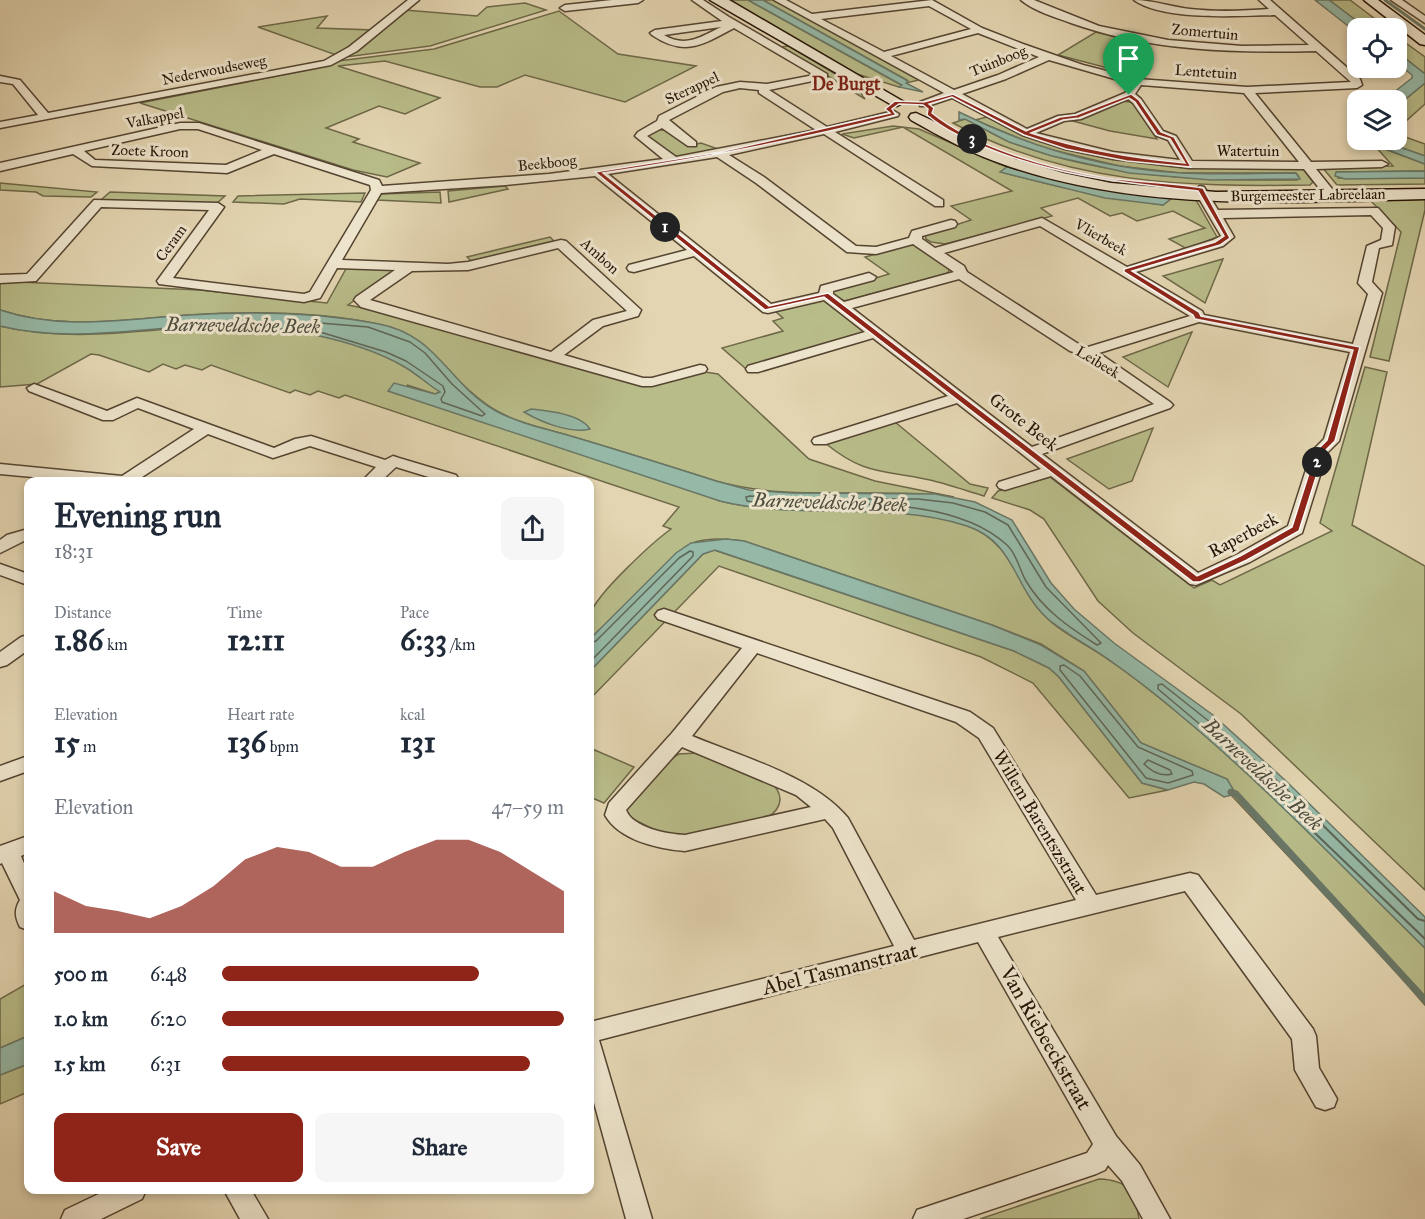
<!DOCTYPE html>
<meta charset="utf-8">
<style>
body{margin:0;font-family:"IM FELL Great Primer",serif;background:#f6f6f7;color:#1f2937;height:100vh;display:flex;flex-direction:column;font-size:22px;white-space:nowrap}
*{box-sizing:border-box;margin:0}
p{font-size:20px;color:#747a83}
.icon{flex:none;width:33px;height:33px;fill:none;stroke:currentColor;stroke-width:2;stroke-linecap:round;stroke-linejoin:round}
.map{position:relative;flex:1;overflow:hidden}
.sheet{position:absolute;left:24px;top:477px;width:570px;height:717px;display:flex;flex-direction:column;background:#fff;border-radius:12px;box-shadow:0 3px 9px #0003}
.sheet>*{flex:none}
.controls{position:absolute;left:1347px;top:18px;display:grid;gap:12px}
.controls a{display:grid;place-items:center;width:60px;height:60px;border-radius:12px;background:#fff;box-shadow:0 3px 9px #0003;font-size:30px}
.pin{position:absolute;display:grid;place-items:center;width:51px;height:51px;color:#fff;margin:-62px -26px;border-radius:50% 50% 50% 0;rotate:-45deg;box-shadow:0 0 6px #0007}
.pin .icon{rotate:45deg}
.km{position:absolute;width:30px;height:30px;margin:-15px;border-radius:50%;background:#222;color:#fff;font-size:16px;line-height:30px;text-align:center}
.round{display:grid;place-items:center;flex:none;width:63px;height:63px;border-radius:12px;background:#f6f6f7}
.overview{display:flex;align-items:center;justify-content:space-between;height:102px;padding:0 30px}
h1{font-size:33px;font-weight:700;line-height:45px}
.figures{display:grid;grid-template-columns:repeat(3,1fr);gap:9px;height:102px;padding:6px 30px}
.figures div{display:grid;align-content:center}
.figures b{font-size:30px;font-weight:700}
.figures small{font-size:16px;font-weight:400}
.figures p{font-size:16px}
.chart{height:168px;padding:12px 30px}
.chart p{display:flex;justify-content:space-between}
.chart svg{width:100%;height:108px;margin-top:6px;fill:#8f2418;opacity:.7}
.cta{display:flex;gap:12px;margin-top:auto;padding:12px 30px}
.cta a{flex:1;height:69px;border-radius:12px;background:#8f2418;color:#fff;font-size:24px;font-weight:700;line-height:69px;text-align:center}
.cta a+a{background:#f6f6f7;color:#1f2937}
ul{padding:0 30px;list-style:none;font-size:20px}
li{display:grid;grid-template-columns:96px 72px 1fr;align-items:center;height:45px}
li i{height:15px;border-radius:8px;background:#8f2418}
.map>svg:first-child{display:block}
</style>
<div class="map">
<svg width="1425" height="1219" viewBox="0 0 1425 1219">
<rect width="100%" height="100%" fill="#e3d5b1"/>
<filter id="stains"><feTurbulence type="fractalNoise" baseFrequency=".00333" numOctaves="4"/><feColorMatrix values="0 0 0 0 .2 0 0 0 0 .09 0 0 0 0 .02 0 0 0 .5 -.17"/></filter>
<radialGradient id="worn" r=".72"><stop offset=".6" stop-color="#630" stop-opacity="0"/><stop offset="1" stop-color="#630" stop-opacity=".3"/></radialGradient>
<g fill="#b8bc89" stroke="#6e6848" stroke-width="1.5">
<path d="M730,0H748L903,86L899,87L857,74Z"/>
<path d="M763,0H773L919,80L906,83L907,80Z"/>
<path d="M1329,0H1350L1387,28H1366Z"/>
<path d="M525,3L546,10L430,46L346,57L405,10L477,16L487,7Z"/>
<path d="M559,11L618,54L696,66L625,102L525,75L497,87H480L385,61L338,66L440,98L405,114L379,106L326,128L359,139L353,142L420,163L387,177L353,170L140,103L313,69L338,61L434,49Z"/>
<path d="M327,16L317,28L373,30L336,55L258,27Z"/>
<path d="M1096,32L1139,43L1127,73L1058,55Z"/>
<path d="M1396,36L1425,57V74L1397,52Z"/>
<path d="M789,46L857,87L865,99L781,47Z"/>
<path d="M1425,83V104L1397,129V106Z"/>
<path d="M1119,101L1131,102L1135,105L1157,139L1110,131L1073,121Z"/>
<path d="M987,117C1084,168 1190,169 1296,168L1304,170L1313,182L1310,185C1183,187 1068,184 953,123L965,119C981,126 994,136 1010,142C1103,177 1199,181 1297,180L1299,177L1296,173H1180L1119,166L1040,147L975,120Z"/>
<path d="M893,126L919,129L1007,167L1001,172C1055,187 1107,198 1163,205L1172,198L1196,200L1217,237L1187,249L1169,239L1205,228L1173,211L1137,221L1122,213L1110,216L1078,198L1041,208L1052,216L945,244L931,242L926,239L925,235L971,220L951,206L1012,191L903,127L854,138L842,134Z"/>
<path d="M657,130H666L689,146L701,143L718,149L673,158L647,137L646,135Z"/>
<path d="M1397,134L1425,144V156L1380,140H1396Z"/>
<path d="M1374,145L1425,164V171L1337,172L1338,178H1425V184L1337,185L1322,167L1393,166Z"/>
<path d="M0,183L97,192L91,197L43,196L36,192L0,190Z"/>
<path d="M505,186L508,189L449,202L448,191Z"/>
<path d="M110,192L225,196L216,204L104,201L102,199Z"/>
<path d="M440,192L441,203L377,200L381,194Z"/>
<path d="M365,193L361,202L300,199L284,204L233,202L238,196Z"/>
<path d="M1425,198V210L1389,361L1370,357L1401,232L1369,199Z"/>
<path d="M550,237L554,241L471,261L467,257Z"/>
<path d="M909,245H919L950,267L948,273L845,301L834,297L830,292L889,274L865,257Z"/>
<path d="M1223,259L1205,303L1163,276Z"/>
<path d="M347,267L392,269L394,272L348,305L400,315L461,335L642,386L705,372L718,374L809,459L875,481L954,497C876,486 794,503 716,481C669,466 621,451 574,437C548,429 520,424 497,411C457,389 427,335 382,325C320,311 252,311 188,315C125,319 62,331 0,310V283L19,282L200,290L327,303Z"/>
<path d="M824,298L869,333L745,368L722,348L783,331L773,321L783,318L775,311Z"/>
<path d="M223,325C279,326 353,337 402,365C416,373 427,384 441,392L435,394L407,385L720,501C801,521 889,498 968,526C1013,542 1017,589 1049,620C1065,635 1088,645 1106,658C1131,674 1155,694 1178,713C1266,785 1344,869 1425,948V1005L1385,959L1231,795L1235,794L1227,779L1141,743L1084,671L1041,644L992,625L744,541C726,539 700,536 685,547L590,639C590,632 588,622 590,615C595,595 653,542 671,529L663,526L679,507L345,395L339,398L318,391L310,395L295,390L290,393L211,365L202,370L185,365L176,369L163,364L149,372L99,355L91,354L37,384L0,387V326C73,344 149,328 223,325Z"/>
<path d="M1192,332L1168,387L1123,357Z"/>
<path d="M1365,367L1387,372L1352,525L1425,566V890L1241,714L1133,633L1098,601L1044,519L1030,510L992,498L998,491L1050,477L1194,588L1212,580L1220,585L1332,531L1320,523Z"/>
<path d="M895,422L970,484L988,488L984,496C964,490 945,483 925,479C880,470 863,474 825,443Z"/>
<path d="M1153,428L1132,481L1109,489L1067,459Z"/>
<path d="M714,550L1014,651L1049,668L1059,677L1142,783L1168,790L1129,798L1033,683L981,657L719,566L590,699V671L703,554Z"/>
<path d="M590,748L634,767L604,803L590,797Z"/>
<path d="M697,753L769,781C784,793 784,807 767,818L679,838H671L627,816L625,809L663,763L679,754Z"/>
<path d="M28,983V1036L0,1048V999Z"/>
<path d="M28,1064V1092L0,1104V1075Z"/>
<path d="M1099,1179C1128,1180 1135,1191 1139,1219H980Z"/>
</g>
<g fill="#96b9a7" stroke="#697767" stroke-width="1.5">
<path d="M748,0H763L908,81L906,83L923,92L899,87L902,85Z"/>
<path d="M1315,0H1329L1366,28H1358L1357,33Z"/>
<path d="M1397,52L1425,74V83L1397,106L1396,100H1384L1412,78V75L1397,63Z"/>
<path d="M959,112C1029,147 1103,169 1182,173C1220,175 1258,173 1296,173L1300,179L1211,180L1129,173L1052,156L1009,142L965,119L959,120Z"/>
<path d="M1362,140H1380L1425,156V164Z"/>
<path d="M1007,167L1081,185L1172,198L1163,205L1105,198L1000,172Z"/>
<path d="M1425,171V178L1345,179L1335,176L1336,172Z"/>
<path d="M0,310C62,331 125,319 189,315C252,311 317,312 379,324C438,335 448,384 496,411C520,424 548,429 574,437C621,451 669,466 716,481L749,490L791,493L935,494L975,502L1012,520L1051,583L1074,609L1114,643L1213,715L1286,781L1425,917V948C1344,869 1266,786 1179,714C1156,694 1132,676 1108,659C1088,645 1066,634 1048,619C1013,588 1016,542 967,526C887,500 801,521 720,501L388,391L394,383L435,394L440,392C427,384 416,373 403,366C356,339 276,324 222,325C147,326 74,344 0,326Z"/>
<path d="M531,409C548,411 581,414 590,429C570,434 541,422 524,412Z"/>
<path d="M726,539L744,541L992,625L1041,645L1084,671L1141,743L1227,779L1236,794L1224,797L1204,784L1194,782L1168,790L1142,783L1059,677L1049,668L1014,651L715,550L703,554L590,671V639L676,553L691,543Z"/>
<path d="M28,1036V1064L0,1075V1048Z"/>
</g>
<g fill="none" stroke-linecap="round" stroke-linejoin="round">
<g stroke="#5e6656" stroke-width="1.5">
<path d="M308,322L368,327L410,342L425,353L452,384L485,414L482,416L442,402L441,399L445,392L443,386L406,361L386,352L307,328L305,324Z"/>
<path d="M750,496L791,499H918L953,503L985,512L1008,525L1046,587L1101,643L1097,645C1070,628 1043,610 1026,581C1019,569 1017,554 1007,545C948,491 832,507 758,503L747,501L746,497Z"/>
<path d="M590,643L596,641L679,558L690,551L693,552V556L590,662"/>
<path d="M1064,665L1080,676L1138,747L1192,771L1193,775L1168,783L1146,778L1060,670V666Z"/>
<path d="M1148,760L1170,770L1172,774C1161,777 1152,772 1144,764Z"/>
<path d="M1267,786L1221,742L1158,689V685L1162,684L1230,738L1283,786"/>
</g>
<g stroke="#5e6656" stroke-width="2">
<path d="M1265,785L1425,939"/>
<path d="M1282,785L1418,919L1425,921"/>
</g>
<path stroke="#697767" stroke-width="3" d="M1385,0L1425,29"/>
<path stroke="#697767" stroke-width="7" d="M1231,792L1236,794L1425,1000"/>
<defs>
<g id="street">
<path d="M408,0H419L357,51L331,65L0,128V122L38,115L13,84L0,82V76L20,80L48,113L324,61L349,47Z"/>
<path d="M612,0H643L638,3L565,11L560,8L565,5Z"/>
<path d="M692,0H703L729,17L827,74V78L769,90L827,127L894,111L899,114L898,116L835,132L943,200V206H935L824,134L729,155L764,177L856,246L876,247L909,238L912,231L951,220L955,221L957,224L955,227L922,236V239L935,248L1042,218L1127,267L1213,240L1221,236L1194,190L1200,186L1204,187L1218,210L1378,208L1395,227L1392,245L1379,248L1372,282L1382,293L1339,441L1327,453L1302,533L1250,562L1196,585L1190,584L1051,476L1005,490L999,488L997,485L999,482L1041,469L957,403L826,444H814L812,441L814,438L948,396L873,338L758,372H748L746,369L748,366L865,332L824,300L768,313L763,312L694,256L634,272L629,271L627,268L629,265L687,250L595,176L506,185L381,193L342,260L448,264L468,262L561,240L566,241L641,310L638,316L603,326L564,355L643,378H652L700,365L705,366L707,369L705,372L652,386H642L361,307L354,300L356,297L395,270L337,268L320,298L304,302L159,284L157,281L209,210L101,207L36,281L0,283V275L27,274L94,200L218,203L224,207L173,278L304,294L310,292L371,190L370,185L274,154L227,173L92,166L73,154L0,171V163L180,123H199L379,180L382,186L549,174L663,159L635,136L638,132L657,121L659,116L716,87L740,82L767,84L814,75L734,28C702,45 685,57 652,35L650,33L655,30L722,21ZM721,27C701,37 685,48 664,35ZM740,88L759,90V93L816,130L676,157L647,136L662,128L688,146H696V142L669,120L723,92ZM180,129H198L262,150L226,165L95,160L84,151ZM717,157L756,183L847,252L876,254L913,244L954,272L844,302L833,294V291L874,280L876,277L869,273L821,286L819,293L771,304L608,174ZM1371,215L1383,228L1381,240L1367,246L1358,283L1368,294L1353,344L1204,315L1202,311L1136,272L1223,246L1234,237L1223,218ZM1040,226L1190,316L1088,347L1080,345L967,272L964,266L944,253ZM558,248L627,311L593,320L551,352L370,300L412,271L468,270ZM959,279L1070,351L1083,355L1154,404L1032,447L852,308ZM1199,322L1350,352L1324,439L1312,451L1288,526L1238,554L1198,573L1042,454L1170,408L1173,405L1170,402L1099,353Z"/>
<path d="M774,0H786L812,14L932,0L982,28L1023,44L1083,65L1138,79L1247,87L1351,82L1316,51C1233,53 1150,51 1071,23C1055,17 1034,11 1021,0H1034L1099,26L1168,40L1242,46L1309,45L1275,15C1240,16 1163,21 1134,0C1153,0 1171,7 1190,9C1216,12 1243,11 1269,9L1259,0H1270L1360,79L1362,85L1357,88L1255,93L1311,162L1382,161L1388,164L1382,167L1316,169L1337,195L1331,199L1327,198L1304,169L1189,168L1113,159L1065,149L1022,135L952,98L928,106H920V102L944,93ZM929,6L971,29L884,52L821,19ZM978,33L1039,57L998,75L954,90L891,56ZM1049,60L1132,84L1125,93L1075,114L1058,116L1027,129L962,94L1006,79ZM1141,85L1244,93L1299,162L1192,161L1176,136L1163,131L1141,99L1135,94ZM1128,99L1133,103L1155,135L1168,140L1180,160L1113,152L1036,133L1064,121L1081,119Z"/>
<path d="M1391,0H1402L1425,16V23Z"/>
<path d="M34,384L107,411L137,398L274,448L295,439L311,436L385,460L393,456L399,458L456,475L458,478L456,481L445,482L396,467L380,482H361L376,467L310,446L273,458L208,434L139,479L141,482H87L0,474V464L122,476L194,429L138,408L113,420H103L29,391L27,388Z"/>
<path d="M28,529V539L0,553V540L7,535Z"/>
<path d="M0,564L28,574V585L0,575Z"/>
<path d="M664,609L970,712L993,728L1096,895L1190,873L1198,875L1313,1029L1316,1036L1319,1068L1337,1099L1334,1107L1325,1110L1316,1107L1295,1070L1292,1039L1185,891L998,937L1116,1136L1140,1165L1170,1219H1143L1122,1181L1108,1165L1105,1170L1096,1174L963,1219H913L917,1210L1087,1153L1093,1144L978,942L599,1040L652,1219H626L590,1088V1022L894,946L833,828L825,819L685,851C658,849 619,840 605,815L609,803L672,733L742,648L658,619L655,615L658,611ZM757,653L956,722L979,738L1076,900L914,940L848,818C813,776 742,757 692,736ZM682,747L796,795L811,807L685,835C667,834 633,828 626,810Z"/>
<path d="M28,635V650L7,665L0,667V652L21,637Z"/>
<path d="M28,756V771L0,781V766Z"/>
<path d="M28,836V853L21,856L28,873V930L20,927C15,917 14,910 20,900L2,863L0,864V846Z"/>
<path d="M107,1190H146L142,1199L101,1219H61L65,1210Z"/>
<path d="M224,1190H251L268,1219H240Z"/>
</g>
<g id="secondary">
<path d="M710,0H729L904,102L897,106L892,105Z"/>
<path d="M1364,0H1378L1425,35V45L1420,44Z"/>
<path d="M916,113L1015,159L1063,173L1111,183L1216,192L1425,189V199C1284,202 1141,212 1005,165C972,154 941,137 911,120L909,117L911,114Z"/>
</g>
</defs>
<use href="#street" stroke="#544431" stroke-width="3"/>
<use href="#secondary" stroke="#251306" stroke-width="3"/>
<use href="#street" fill="#ede4cc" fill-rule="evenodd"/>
<use href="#secondary" fill="#ede4cc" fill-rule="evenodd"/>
</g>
<path fill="#8f2418" stroke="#fff" stroke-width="1.5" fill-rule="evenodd" d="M953,94L1026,131L1060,117L1076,115L1131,94L1139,100L1161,132L1174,137L1191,167L1127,161L1066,149L1024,135L952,97L929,104L934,108L932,113C975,148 1052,169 1107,178C1139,182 1171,183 1203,188L1230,238L1220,245L1132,271L1199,312L1201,316L1360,347L1335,441L1324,452L1299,531L1247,560L1200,582H1193L824,297L765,310L595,172L720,152L890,113L885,109L895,101L924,102ZM1129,98L1135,102L1157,135L1170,139L1185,163C1132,158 1082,150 1031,133L1063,120L1079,118ZM899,104L923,105L928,109L927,115C945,130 965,139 987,148C1055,176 1126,183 1198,191L1224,236L1215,242L1124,269V272L1193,315L1195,319L1353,350L1327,440L1316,451L1292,527L1240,556L1197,576L828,293L769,306L603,173C702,158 799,140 896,115L892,109Z"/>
<g text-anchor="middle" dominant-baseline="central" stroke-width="6" stroke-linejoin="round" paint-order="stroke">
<g font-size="15" fill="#251306" stroke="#ede4cc">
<text transform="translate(1205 32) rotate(5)">Zomertuin</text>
<text transform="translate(998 61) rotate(-22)">Tuinboog</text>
<text transform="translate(214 70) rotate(-11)">Nederwoudseweg</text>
<text transform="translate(1206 72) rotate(4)">Lentetuin</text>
<text transform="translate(692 88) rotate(-25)">Sterappel</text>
<text transform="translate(155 118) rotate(-11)">Valkappel</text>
<text transform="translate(150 151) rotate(2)">Zoete Kroon</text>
<text x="1248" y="151">Watertuin</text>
<text transform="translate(547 163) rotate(-6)">Beekboog</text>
<text transform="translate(1308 195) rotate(-1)">Burgemeester Labreelaan</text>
<text transform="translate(1101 237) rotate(30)">Vlierbeek</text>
<text transform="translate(171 243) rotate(-54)">Ceram</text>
<text transform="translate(600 256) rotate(42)">Ambon</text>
<text transform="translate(1098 362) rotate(31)">Leibeek</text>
</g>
<g font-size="18" font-weight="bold" fill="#7a1f14" stroke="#ede4cc">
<text x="846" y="84">De Burgt</text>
</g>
<g font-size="18" fill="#251306" stroke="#ede4cc">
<text transform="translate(1024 422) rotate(38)">Grote Beek</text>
<text transform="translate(1243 535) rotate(-28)">Raperbeek</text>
<text transform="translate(1040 822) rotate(59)">Willem Barentszstraat</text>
</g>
<g font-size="20" font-style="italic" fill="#4d4d3e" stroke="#ede4cc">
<text transform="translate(243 325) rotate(1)">Barneveldsche Beek</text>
<text transform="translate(830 502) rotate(2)">Barneveldsche Beek</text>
<text transform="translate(1263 774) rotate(43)">Barneveldsche Beek</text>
</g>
<g font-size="21" fill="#251306" stroke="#ede4cc">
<text transform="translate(840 969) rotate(-14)">Abel Tasmanstraat</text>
<text transform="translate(1046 1038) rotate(60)">Van Riebeeckstraat</text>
</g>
</g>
<rect width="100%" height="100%" filter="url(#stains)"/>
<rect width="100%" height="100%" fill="url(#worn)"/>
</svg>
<div class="controls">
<a><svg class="icon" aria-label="locate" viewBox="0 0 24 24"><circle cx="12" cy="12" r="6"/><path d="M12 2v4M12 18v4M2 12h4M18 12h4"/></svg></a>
<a><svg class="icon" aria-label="layers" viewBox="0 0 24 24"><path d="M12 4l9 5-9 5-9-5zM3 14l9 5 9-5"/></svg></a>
</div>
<div class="pin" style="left:1129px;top:95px;background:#1e9e55"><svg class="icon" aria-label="arrive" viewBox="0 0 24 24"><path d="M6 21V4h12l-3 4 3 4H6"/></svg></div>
<b class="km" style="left:665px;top:227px">1</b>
<b class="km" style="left:1317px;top:462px">2</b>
<b class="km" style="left:972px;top:139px">3</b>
<section class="sheet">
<div class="overview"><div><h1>Evening run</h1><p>18:31</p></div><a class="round"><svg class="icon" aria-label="share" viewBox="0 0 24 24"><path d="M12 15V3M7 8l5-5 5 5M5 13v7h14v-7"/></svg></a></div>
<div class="figures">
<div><p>Distance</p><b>1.86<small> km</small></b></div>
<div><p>Time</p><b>12:11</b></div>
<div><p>Pace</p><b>6:33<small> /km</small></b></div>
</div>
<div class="figures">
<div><p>Elevation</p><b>15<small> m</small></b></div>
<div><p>Heart rate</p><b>136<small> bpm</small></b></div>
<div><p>kcal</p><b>131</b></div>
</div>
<div class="chart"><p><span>Elevation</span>47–59 m</p>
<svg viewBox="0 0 160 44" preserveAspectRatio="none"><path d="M0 44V27L10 33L20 35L30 38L40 33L50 25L60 14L70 9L80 11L90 17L100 17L110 11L120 6L130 6L140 11L150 19L160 27V44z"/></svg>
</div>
<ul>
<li><b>500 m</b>6:48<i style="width:75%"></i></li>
<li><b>1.0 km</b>6:20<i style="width:100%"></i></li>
<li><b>1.5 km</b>6:31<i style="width:90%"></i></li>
</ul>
<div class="cta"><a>Save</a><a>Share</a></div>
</section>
</div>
